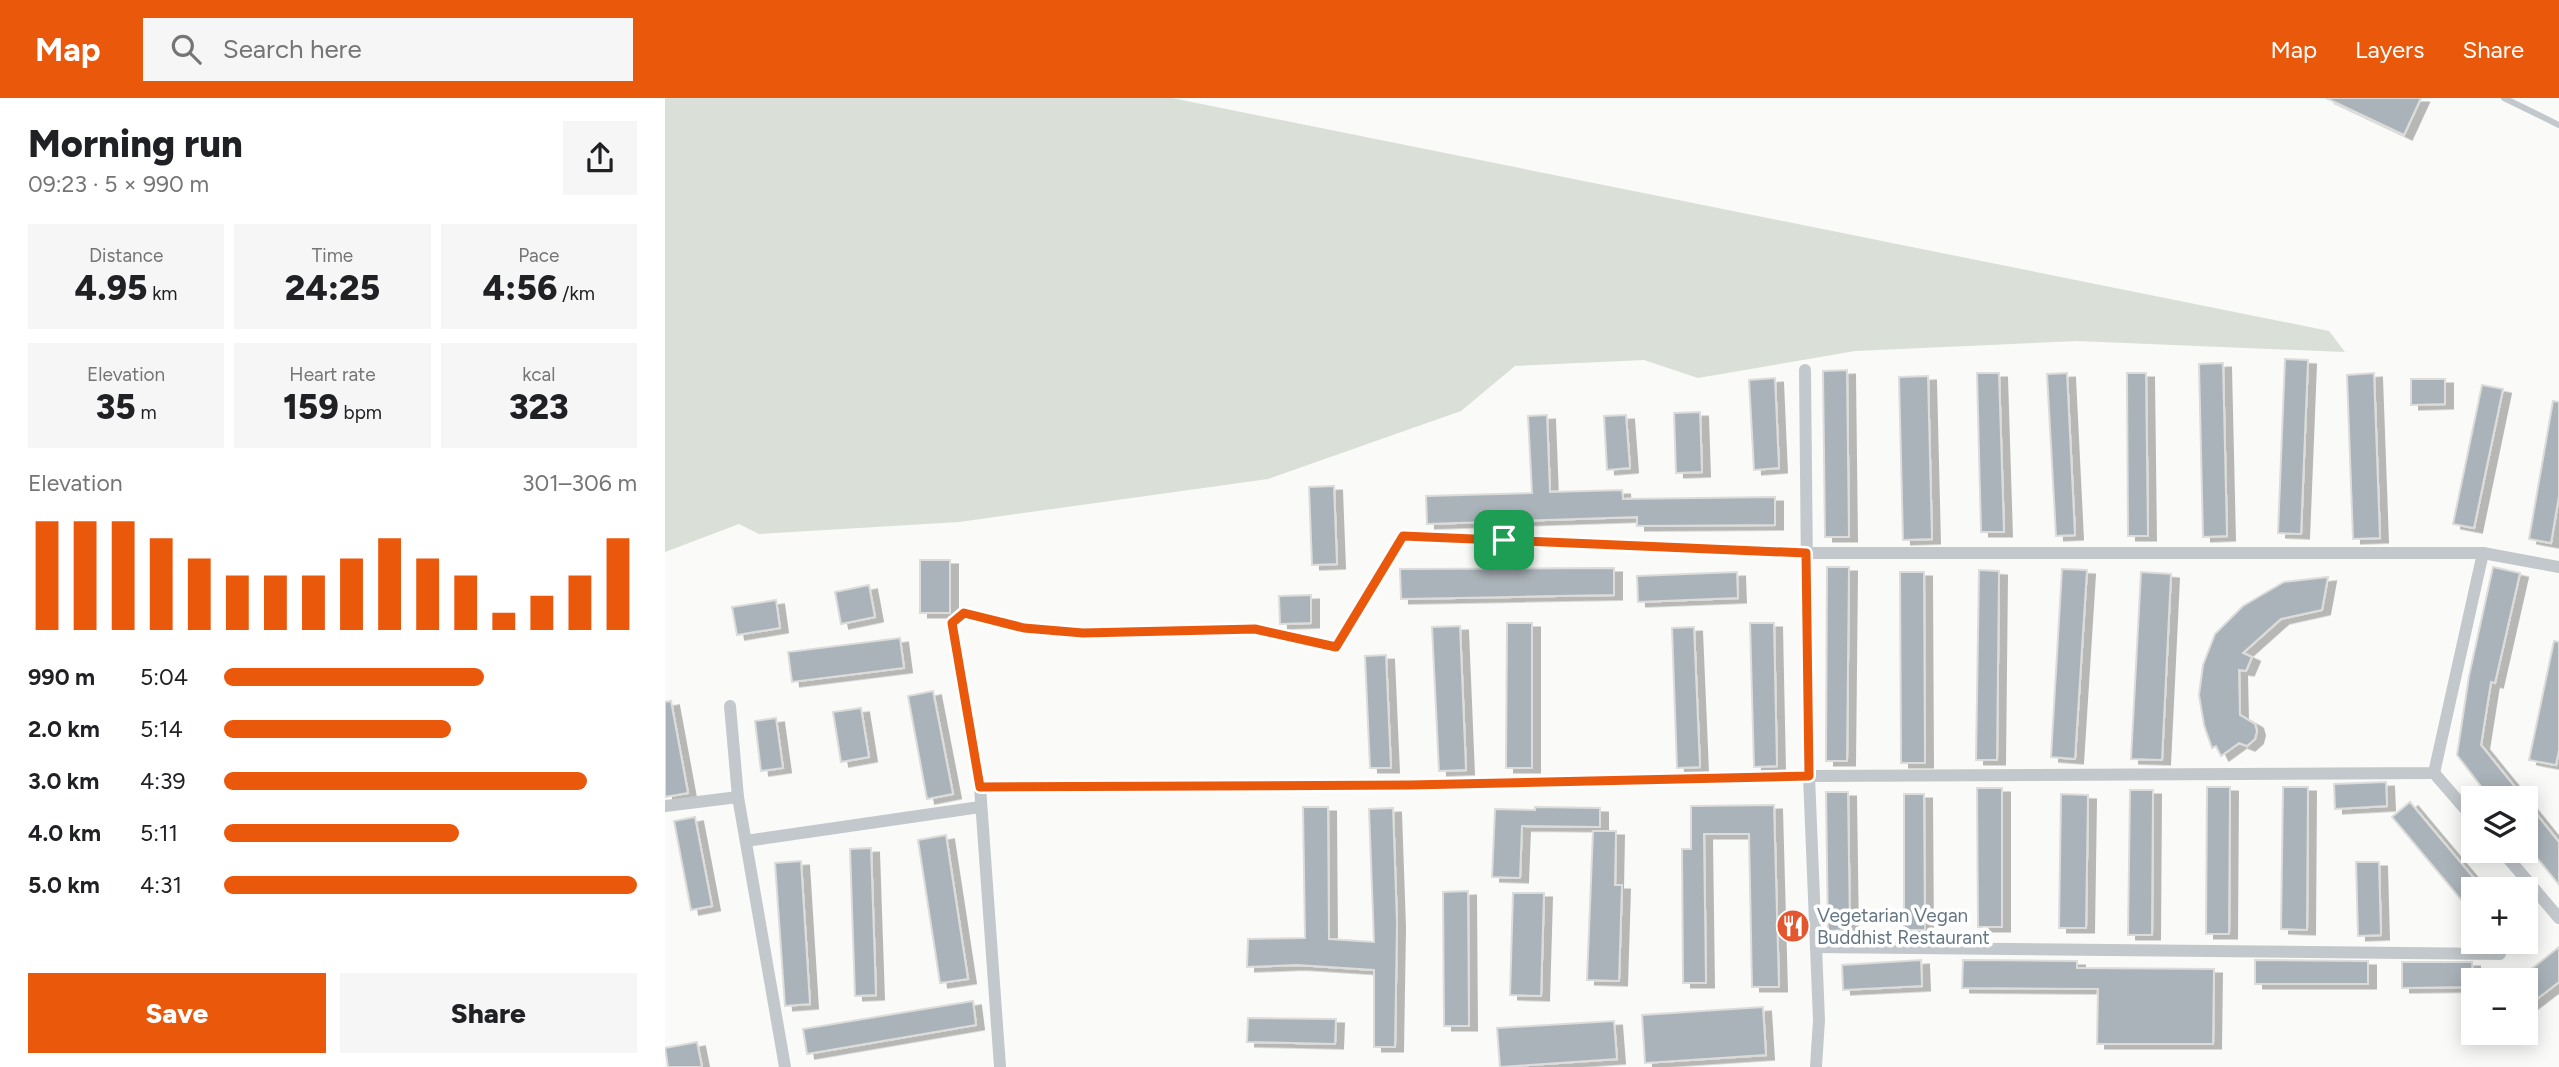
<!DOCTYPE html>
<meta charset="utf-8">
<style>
body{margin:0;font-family:Figtree,sans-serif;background:#f6f6f6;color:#202124;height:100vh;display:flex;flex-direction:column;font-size:26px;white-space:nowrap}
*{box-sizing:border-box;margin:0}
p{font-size:23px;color:#757577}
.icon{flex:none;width:38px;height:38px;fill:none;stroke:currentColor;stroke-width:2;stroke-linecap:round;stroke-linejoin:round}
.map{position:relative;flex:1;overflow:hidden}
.sheet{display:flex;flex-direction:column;background:#fff;width:665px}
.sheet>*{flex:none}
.fabs{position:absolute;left:1796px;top:688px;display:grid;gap:14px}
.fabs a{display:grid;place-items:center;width:77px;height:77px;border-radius:0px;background:#fff;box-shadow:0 4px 18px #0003;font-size:35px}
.pin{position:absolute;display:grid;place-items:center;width:60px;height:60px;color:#fff;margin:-30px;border-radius:14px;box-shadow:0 4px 10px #0006}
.round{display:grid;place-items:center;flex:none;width:74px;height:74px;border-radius:0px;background:#f6f6f6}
.head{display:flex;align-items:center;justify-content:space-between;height:119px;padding:0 28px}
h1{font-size:38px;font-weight:800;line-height:52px}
.figures{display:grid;grid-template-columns:repeat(3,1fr);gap:10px;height:119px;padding:7px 28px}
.figures div{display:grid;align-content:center;border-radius:0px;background:#f6f6f6;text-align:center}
.figures b{font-size:35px;font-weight:800}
.figures small{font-size:19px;font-weight:400}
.figures p{font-size:19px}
.chart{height:196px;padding:14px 28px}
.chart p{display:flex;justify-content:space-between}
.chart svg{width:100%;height:126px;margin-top:7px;stroke:#ea580c;stroke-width:6}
.cta{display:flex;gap:14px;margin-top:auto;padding:14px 28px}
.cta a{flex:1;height:80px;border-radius:0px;background:#ea580c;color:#fff;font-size:28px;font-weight:800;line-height:80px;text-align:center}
.cta a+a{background:#f6f6f6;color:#202124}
ul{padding:0 28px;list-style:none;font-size:23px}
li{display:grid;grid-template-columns:112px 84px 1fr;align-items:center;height:52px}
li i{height:18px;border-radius:9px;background:#ea580c}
header{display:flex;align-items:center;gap:42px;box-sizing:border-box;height:98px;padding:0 35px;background:#ea580c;color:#fff}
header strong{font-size:33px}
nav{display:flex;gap:38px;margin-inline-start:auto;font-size:24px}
.search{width:490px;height:63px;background:#f6f6f6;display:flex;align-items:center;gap:18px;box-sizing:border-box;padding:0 24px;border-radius:0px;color:#757577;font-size:26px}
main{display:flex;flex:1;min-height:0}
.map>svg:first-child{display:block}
</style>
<header>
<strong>Map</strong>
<div class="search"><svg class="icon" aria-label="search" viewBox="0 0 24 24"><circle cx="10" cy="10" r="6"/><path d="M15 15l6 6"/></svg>Search here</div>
<nav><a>Map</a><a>Layers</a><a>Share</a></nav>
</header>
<main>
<section class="sheet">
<div class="head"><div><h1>Morning run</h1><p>09:23 · 5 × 990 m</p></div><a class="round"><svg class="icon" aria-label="share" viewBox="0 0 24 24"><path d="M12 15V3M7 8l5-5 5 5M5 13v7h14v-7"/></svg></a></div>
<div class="figures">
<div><p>Distance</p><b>4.95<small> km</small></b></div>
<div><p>Time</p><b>24:25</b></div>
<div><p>Pace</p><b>4:56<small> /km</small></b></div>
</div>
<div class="figures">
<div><p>Elevation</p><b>35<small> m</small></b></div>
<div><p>Heart rate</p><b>159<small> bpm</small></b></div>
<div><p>kcal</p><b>323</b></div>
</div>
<div class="chart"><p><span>Elevation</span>301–306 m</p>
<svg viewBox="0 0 160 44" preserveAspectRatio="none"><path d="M5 44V6M15 44V6M25 44V6M35 44V12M45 44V19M55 44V25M65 44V25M75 44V25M85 44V19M95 44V12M105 44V19M115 44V25M125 44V38M135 44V32M145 44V25M155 44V12"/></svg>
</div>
<ul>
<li><b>990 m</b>5:04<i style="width:63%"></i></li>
<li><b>2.0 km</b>5:14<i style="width:55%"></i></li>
<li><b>3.0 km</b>4:39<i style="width:88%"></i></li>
<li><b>4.0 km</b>5:11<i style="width:57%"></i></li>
<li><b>5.0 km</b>4:31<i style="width:100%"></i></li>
</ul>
<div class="cta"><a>Save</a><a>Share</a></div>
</section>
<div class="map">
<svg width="1894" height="969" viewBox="0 0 1894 969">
<defs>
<filter id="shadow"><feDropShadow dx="8" dy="4.5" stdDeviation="0" flood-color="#0004"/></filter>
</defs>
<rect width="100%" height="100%" fill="#fafaf8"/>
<path fill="#dadfd7" d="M0,0H507L1664,233L1680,254L1412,243L1190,253L1033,280L979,262L850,268L796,313L603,381L294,424L94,436L74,426L0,454Z"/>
<g fill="#aab3b9" stroke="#dcdcda" stroke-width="2" filter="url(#shadow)">
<path d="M1661,0H1756L1739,37Z"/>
<path d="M1620,261L1643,262L1636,436L1613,435Z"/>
<path d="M1558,265L1562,438L1538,439L1534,266Z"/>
<path d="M1182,272L1184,439H1160L1158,273Z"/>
<path d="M1312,275H1334L1339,434H1316Z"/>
<path d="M1402,275L1410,437L1391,438L1382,276Z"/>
<path d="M1462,275H1481L1483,438H1463Z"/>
<path d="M1709,275L1715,440L1688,441L1682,277Z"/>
<path d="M1263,278L1267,441L1238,442L1234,279Z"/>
<path d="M1110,280L1114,370L1089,372L1084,282Z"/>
<path d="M1746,281H1780V306L1746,307Z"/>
<path d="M1817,287L1838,291L1809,430L1788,426Z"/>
<path d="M1888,303L1894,304V398L1886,445L1864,441Z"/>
<path d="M1035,314L1037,374L1011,375L1009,315Z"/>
<path d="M882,317L885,394L957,392L958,401L1110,399V427L972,428V419L762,426L761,398L867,395L863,318Z"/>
<path d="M961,317L965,370L942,372L939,318Z"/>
<path d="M669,388L672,466L647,467L644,389Z"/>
<rect x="255" y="462" width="30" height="53"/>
<path d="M1162,469H1184L1182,663H1161Z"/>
<path d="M1828,469L1855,475L1830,585L1826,584L1816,647L1859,700H1825L1792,657L1804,578Z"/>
<path d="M949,470V497L736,501L735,471Z"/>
<path d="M1397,471L1422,472L1410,661L1386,659Z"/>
<path d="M1314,472L1334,473L1332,662H1311Z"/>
<path d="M1072,474L1073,500L973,504L972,478Z"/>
<path d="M1235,474H1259L1260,665H1236Z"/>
<path d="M1476,474L1506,476L1497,662L1466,661Z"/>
<path d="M1663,479L1657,512L1616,521L1578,555L1587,559L1581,573L1574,572L1575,617L1590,626L1592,633L1590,641L1582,648L1574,645L1556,658L1551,648L1547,650L1539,627L1534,597L1538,567L1550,536L1578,508L1619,484Z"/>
<path d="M204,487L210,519L176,526L170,494Z"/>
<path d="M646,497V525L615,526L614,498Z"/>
<path d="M111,502L115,530L72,537L67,509Z"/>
<path d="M842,525H867V670H841Z"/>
<path d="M1085,525H1109L1112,668L1089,669Z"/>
<path d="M795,528L801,672L774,673L767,529Z"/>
<path d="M1029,529L1035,669L1012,670L1007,530Z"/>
<path d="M235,540L239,570L127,584L123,554Z"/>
<path d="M1889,543L1894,544V652L1891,667L1864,662Z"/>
<path d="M721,557L726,670H705L700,558Z"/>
<path d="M268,593L288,696L262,701L243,598Z"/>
<path d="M6,603L23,695L0,699V604Z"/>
<path d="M196,610L204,659L176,664L168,614Z"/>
<path d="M111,620L118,670L96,673L90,623Z"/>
<path d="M1721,684L1722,708L1670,711L1669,686Z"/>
<path d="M1542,689H1565L1564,836H1541Z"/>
<path d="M1618,689H1643L1642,832L1616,831Z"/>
<path d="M1312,690H1337V829H1313Z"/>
<path d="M1465,692H1488L1487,837H1463Z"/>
<path d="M1161,694H1183L1185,832L1163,833Z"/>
<path d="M1239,696H1259L1260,832H1239Z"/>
<path d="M1396,696L1423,697L1421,830H1394Z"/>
<path d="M1860,702L1894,744V787L1860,745Z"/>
<path d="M1745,704L1818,791H1808V816L1727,719Z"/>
<path d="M1109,707L1114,889H1087L1084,736H1039L1041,885H1018L1017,751H1026V708Z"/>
<path d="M638,709H663L664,841L709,844L704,711L728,710L732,825L730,949H709V872L632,867L582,869L583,841L640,840Z"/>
<path d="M870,709L935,710V729L857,728L855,780L827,779L830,711L870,712Z"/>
<path d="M30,719L47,808L26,812L9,723Z"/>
<path d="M928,733H951L950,787H957L954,883L922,882Z"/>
<path d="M281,737L303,881L275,885L253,742Z"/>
<path d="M206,750L211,897L190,898L185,751Z"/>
<path d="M136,763L145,906L120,908L110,765Z"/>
<path d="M1691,764H1714L1716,837L1693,838Z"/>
<path d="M803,793L804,928H779L778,794Z"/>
<path d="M848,795H879L876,898L845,897Z"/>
<path d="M1894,849V884L1860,910V876Z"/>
<path d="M1256,862L1257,888L1178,892L1177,867Z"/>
<path d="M1298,862L1412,863V870L1549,871L1548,946H1432L1433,891L1297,890Z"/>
<path d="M1590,862L1703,863V886H1590Z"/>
<path d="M1737,864H1807L1808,889L1737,890Z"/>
<path d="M308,903L311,927L142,956L138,931Z"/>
<path d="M1098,909L1101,957L980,965L977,917Z"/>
<path d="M583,920L671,921L670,946L582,944Z"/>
<path d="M949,923L952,961L835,969L832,930Z"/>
<path d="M32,944L37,969H3L0,950Z"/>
</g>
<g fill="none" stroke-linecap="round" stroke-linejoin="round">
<path stroke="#c3c8cc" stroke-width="6" d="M1839,0L1894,27"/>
<g stroke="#c3c8cc" stroke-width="12">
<path d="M1140,272L1144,678L1154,922L1151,969"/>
<path d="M65,608L73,699L120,969"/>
<path d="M1769,675L1808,720"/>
<path d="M315,689L745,687L1144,678L1769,675L1818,455"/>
<path d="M0,708L73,699"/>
<path d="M81,743L315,709"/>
<path d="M1836,752L1894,820"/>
<path d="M1151,849L1835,856"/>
<path d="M335,969L315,689L287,525L298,515L359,530L418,535L590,531L671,549L738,438L1141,455H1818L1894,469"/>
</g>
</g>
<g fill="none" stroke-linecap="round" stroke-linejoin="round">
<defs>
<path id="route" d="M738,438L1141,455L1144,678L745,687L315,689L287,525L299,515L359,530L418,535L590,531L671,549Z"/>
</defs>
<use href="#route" stroke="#fff" stroke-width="14"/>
<use href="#route" stroke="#ea580c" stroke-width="9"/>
</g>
<defs>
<symbol id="restaurant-disc" viewBox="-11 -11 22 22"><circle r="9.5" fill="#e4572e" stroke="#fff"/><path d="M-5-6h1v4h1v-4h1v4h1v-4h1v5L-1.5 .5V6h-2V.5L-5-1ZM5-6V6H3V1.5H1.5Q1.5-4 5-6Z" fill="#fff"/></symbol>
</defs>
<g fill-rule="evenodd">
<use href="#restaurant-disc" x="1109" y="809" width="38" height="38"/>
</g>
<g text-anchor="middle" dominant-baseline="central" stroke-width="7" stroke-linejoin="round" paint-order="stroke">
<g font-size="19" fill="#657683" stroke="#fff" text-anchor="start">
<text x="1152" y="817">Vegetarian Vegan<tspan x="1152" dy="22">Buddhist Restaurant</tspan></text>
</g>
</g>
</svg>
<div class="fabs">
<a><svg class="icon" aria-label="layers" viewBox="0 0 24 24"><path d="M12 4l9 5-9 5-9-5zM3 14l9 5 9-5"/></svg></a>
<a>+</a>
<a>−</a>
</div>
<div class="pin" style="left:839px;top:442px;background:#1e9e55"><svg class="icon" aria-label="arrive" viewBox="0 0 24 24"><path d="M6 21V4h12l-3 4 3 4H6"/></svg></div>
</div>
</main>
